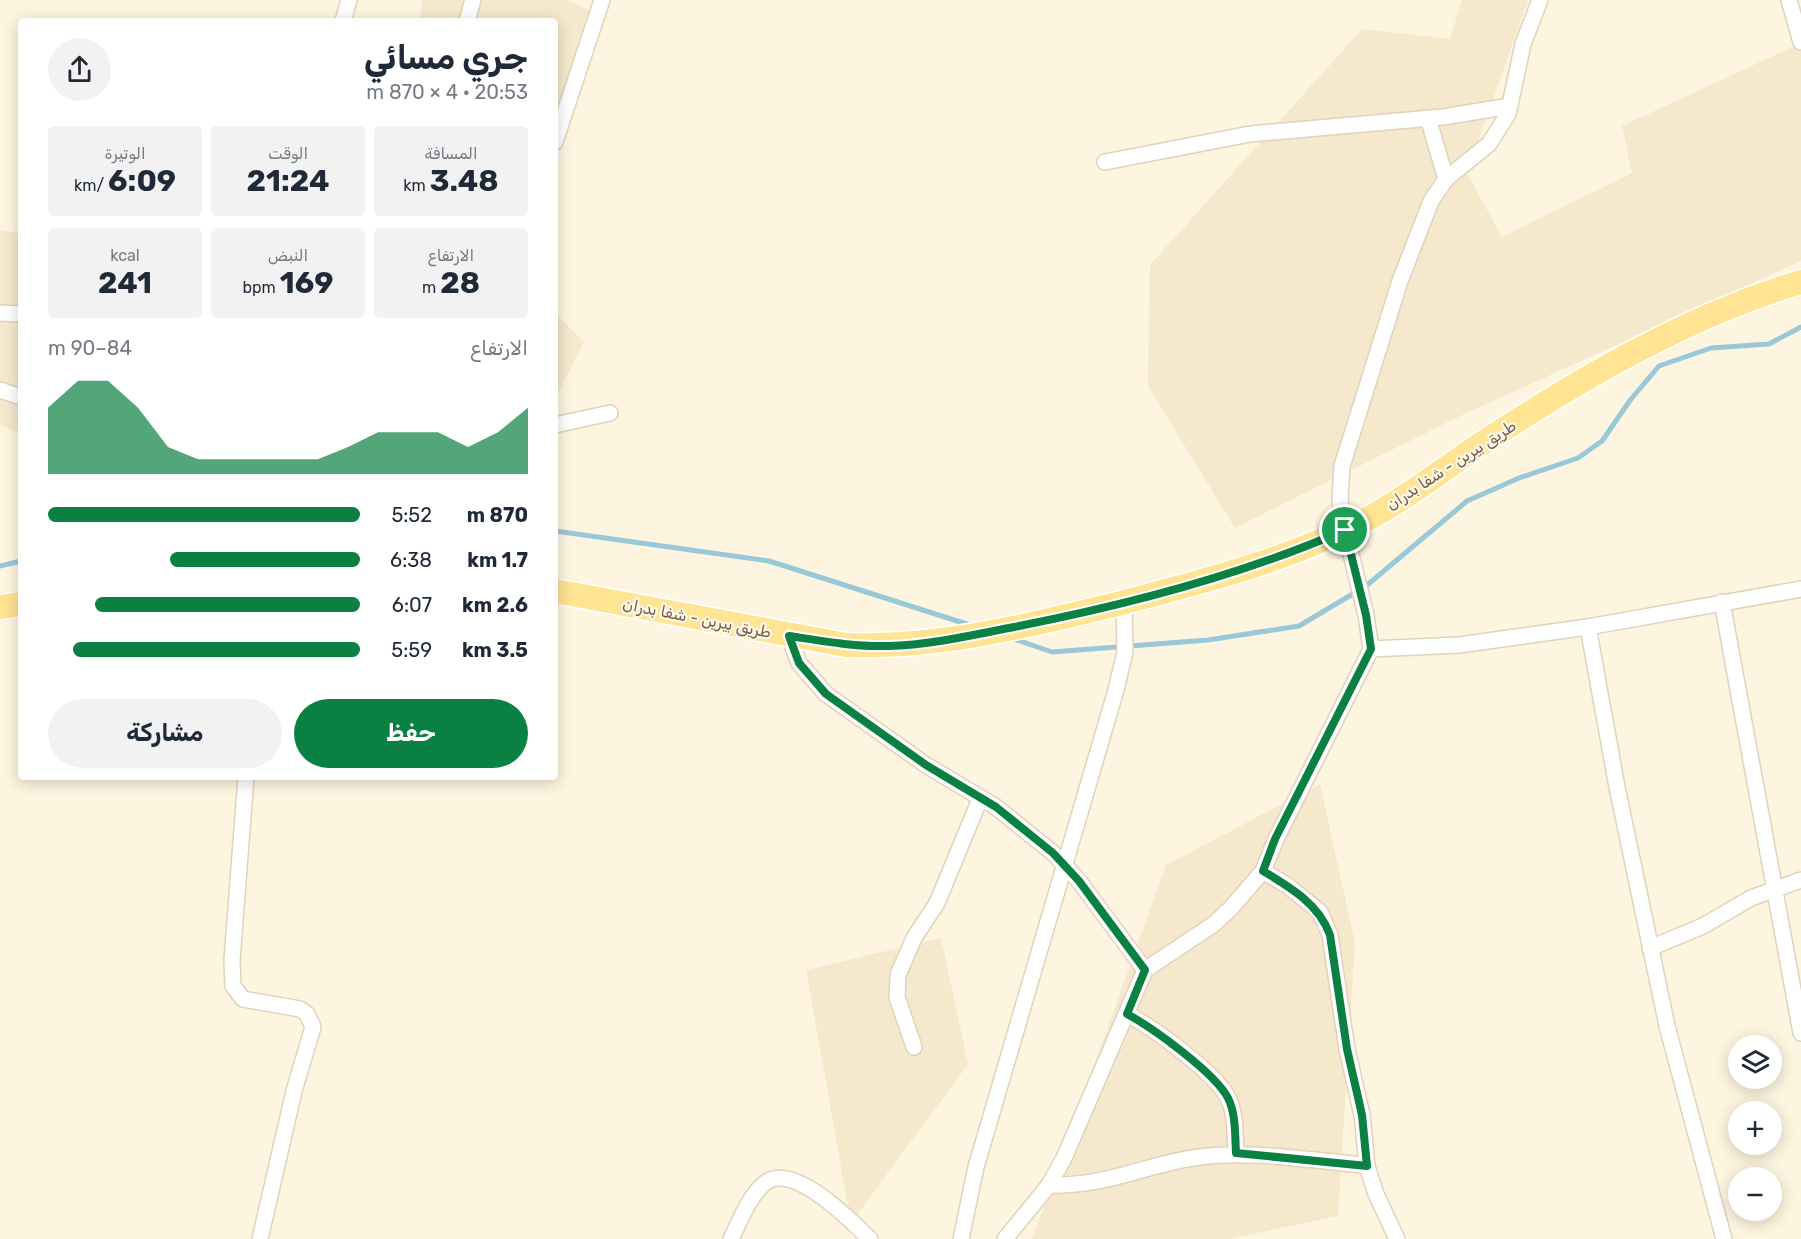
<!DOCTYPE html>
<html lang="ar">
<meta charset="utf-8">
<style>
body{margin:0;font-family:Rubik,"Noto Naskh Arabic",sans-serif;background:#f2f2f3;color:#1f2937;direction:rtl;height:100vh;display:flex;flex-direction:column;font-size:22px;white-space:nowrap}
*{box-sizing:border-box;margin:0}
p{font-size:20px;color:#747a83}
.icon{flex:none;width:33px;height:33px;fill:none;stroke:currentColor;stroke-width:2;stroke-linecap:round;stroke-linejoin:round}
.map{position:relative;flex:1;overflow:hidden;direction:ltr}
.side{position:absolute;left:18px;top:18px;width:540px;height:762px;display:flex;flex-direction:column;background:#fff;border-radius:6px;box-shadow:0 3px 15px #0003;direction:rtl}
.side>*{flex:none}
.fabs{position:absolute;left:1728px;top:1035px;display:grid;gap:12px}
.fabs a{display:grid;place-items:center;width:54px;height:54px;border-radius:50%;background:#fff;box-shadow:0 3px 15px #0003;font-size:30px}
.pin{position:absolute;display:grid;place-items:center;width:51px;height:51px;color:#fff;margin:-26px;border:3px solid #fff;border-radius:50%;box-shadow:0 2px 6px #0007}
.round{display:grid;place-items:center;flex:none;width:63px;height:63px;border-radius:32px;background:#f2f2f3}
.headline{display:flex;align-items:center;justify-content:space-between;height:102px;padding:0 30px}
h1{font-size:33px;font-weight:700;line-height:45px}
.stats{display:grid;grid-template-columns:repeat(3,1fr);gap:9px;height:102px;padding:6px 30px}
.stats div{display:grid;align-content:center;border-radius:6px;background:#f2f2f3;text-align:center}
.stats b{font-size:30px;font-weight:700}
.stats small{font-size:16px;font-weight:400}
.stats p{font-size:16px}
.chart{height:168px;padding:12px 30px}
.chart p{display:flex;justify-content:space-between}
.chart svg{width:100%;height:108px;margin-top:6px;fill:#0b8043;opacity:.7}
.cta{display:flex;gap:12px;margin-top:auto;padding:12px 30px}
.cta a{flex:1;height:69px;border-radius:36px;background:#0b8043;color:#fff;font-size:24px;font-weight:700;line-height:69px;text-align:center}
.cta a+a{background:#f2f2f3;color:#1f2937}
ul{padding:0 30px;list-style:none;font-size:20px}
li{display:grid;grid-template-columns:96px 72px 1fr;align-items:center;height:45px}
li i{height:15px;border-radius:8px;background:#0b8043}
.map>svg:first-child{display:block}
</style>
<div class="map">
<svg width="1801" height="1239" viewBox="0 0 1801 1239">
<rect width="100%" height="100%" fill="#fdf5df"/>
<g fill="#f5e8cd">
<path d="M422,0H568L604,19L572,118L555,103V21H420Z"/>
<path d="M1462,0H1528L1467,173L1502,237L1632,173L1622,126L1801,43V261L1460,416L1235,528L1148,386L1150,265L1362,29L1450,39Z"/>
<path d="M0,230L21,234V433L0,425Z"/>
<path d="M555,313L584,342L555,399Z"/>
<path d="M1320,784L1355,943L1338,1216L1229,1239H1032L1166,865Z"/>
<path d="M941,938L968,1064L851,1223L806,970Z"/>
</g>
<g fill="none" stroke-linecap="round" stroke-linejoin="round">
<g stroke="#99c8d9" stroke-width="5">
<path d="M555,531L769,561L973,626"/>
<path d="M0,566L21,561"/>
<path d="M1011,638L1052,652L1208,640L1299,626L1366,586L1467,501L1519,478L1578,458L1602,441L1631,399L1659,366L1711,348L1769,344L1801,327"/>
</g>
<defs>
<g id="street">
<path d="M1789,0L1801,42"/>
<path d="M343,21L349,0"/>
<path d="M467,21L473,0"/>
<path d="M1428,118L1446,179"/>
<path d="M555,142L602,0"/>
<path d="M1105,162L1250,134L1443,117L1510,106"/>
<path d="M0,313L21,314"/>
<path d="M0,390L21,397"/>
<path d="M555,425L610,413"/>
<path d="M1722,602L1801,1033"/>
<path d="M1588,627L1617,787L1667,1026L1724,1239"/>
<path d="M789,636L799,663L826,694L926,765L996,807L1053,853L1079,881L1145,970"/>
<path d="M1371,649L1459,645L1588,627L1801,589"/>
<path d="M246,777L232,960L233,986L243,999L300,1009L307,1014L313,1027L294,1091L260,1239"/>
<path d="M1263,871L1288,886L1320,912L1330,935L1347,1049L1362,1115L1367,1166"/>
<path d="M1650,948L1703,926L1751,898L1801,880"/>
<path d="M1127,1014C1152,1027 1216,1073 1228,1098C1236,1114 1235,1136 1236,1153"/>
<path d="M914,1047L897,997L898,975L914,938L937,903L980,799"/>
<path d="M1049,1185C1104,1187 1142,1166 1193,1158C1247,1150 1300,1159 1354,1164L1367,1166L1376,1194L1397,1239"/>
<path d="M731,1239C740,1221 749,1196 765,1183C793,1161 850,1220 870,1239"/>
<path d="M961,1239L976,1167L1116,690L1125,652L1124,602"/>
<path d="M1005,1239L1049,1185L1064,1158L1145,970L1214,924L1231,908L1263,871L1276,839L1371,649L1366,615L1342,518L1340,499L1342,466L1400,281L1431,201L1446,179L1489,144L1508,114L1523,44L1540,0"/>
</g>
<g id="primary">
<path d="M555,591L846,645C938,648 1028,626 1117,604C1205,581 1293,559 1373,516C1411,495 1445,468 1481,444C1580,379 1687,316 1801,282"/>
<path d="M0,607L21,604"/>
</g>
</defs>
<use href="#street" stroke="#e1d2bb" stroke-width="18"/>
<use href="#primary" stroke="#fff" stroke-width="27"/>
<use href="#street" stroke="#fff" stroke-width="15"/>
<use href="#primary" stroke="#ffe494" stroke-width="24"/>
</g>
<g fill="none" stroke-linecap="round" stroke-linejoin="round">
<defs>
<path id="route" d="M1345,530L1366,615L1371,649L1275,839L1263,871C1290,887 1319,904 1330,935L1347,1049L1362,1115L1367,1166L1236,1153C1235,1136 1236,1114 1228,1098C1215,1073 1153,1028 1127,1014L1145,970L1079,881L1053,853L996,807L926,765L826,694L799,663L789,636C822,641 855,647 888,646C930,645 973,635 1014,627C1127,605 1240,576 1345,530Z"/>
</defs>
<use href="#route" stroke="#fff" stroke-width="12"/>
<use href="#route" stroke="#0b8043" stroke-width="8"/>
</g>
<g text-anchor="middle" dominant-baseline="central" stroke-width="4.5" stroke-linejoin="round" paint-order="stroke">
<g font-size="16" fill="#745c46" stroke="#fff8e6">
<text transform="translate(1451 465) rotate(-33)">طريق بيرين - شفا بدران</text>
<text transform="translate(697 618) rotate(11)">طريق بيرين - شفا بدران</text>
</g>
</g>
</svg>
<div class="fabs">
<a><svg class="icon" aria-label="layers" viewBox="0 0 24 24"><path d="M12 4l9 5-9 5-9-5zM3 14l9 5 9-5"/></svg></a>
<a>+</a>
<a>−</a>
</div>
<div class="pin" style="left:1345px;top:530px;background:#1e9e55"><svg class="icon" aria-label="arrive" viewBox="0 0 24 24"><path d="M6 21V4h12l-3 4 3 4H6"/></svg></div>
<section class="side">
<div class="headline"><div><h1>جري مسائي</h1><p>20:53 · 4 × 870 m</p></div><a class="round"><svg class="icon" aria-label="share" viewBox="0 0 24 24"><path d="M12 15V3M7 8l5-5 5 5M5 13v7h14v-7"/></svg></a></div>
<div class="stats">
<div><p>المسافة</p><b>3.48<small> km</small></b></div>
<div><p>الوقت</p><b>21:24</b></div>
<div><p>الوتيرة</p><b>6:09<small> /km</small></b></div>
</div>
<div class="stats">
<div><p>الارتفاع</p><b>28<small> m</small></b></div>
<div><p>النبض</p><b>169<small> bpm</small></b></div>
<div><p>kcal</p><b>241</b></div>
</div>
<div class="chart"><p><span>الارتفاع</span>84–90 m</p>
<svg viewBox="0 0 160 44" preserveAspectRatio="none"><path d="M0 44V17L10 6L20 6L30 17L40 33L50 38L60 38L70 38L80 38L90 38L100 33L110 27L120 27L130 27L140 33L150 27L160 17V44z"/></svg>
</div>
<ul>
<li><b>870 m</b>5:52<i style="width:100%"></i></li>
<li><b>1.7 km</b>6:38<i style="width:61%"></i></li>
<li><b>2.6 km</b>6:07<i style="width:85%"></i></li>
<li><b>3.5 km</b>5:59<i style="width:92%"></i></li>
</ul>
<div class="cta"><a>حفظ</a><a>مشاركة</a></div>
</section>
</div>
